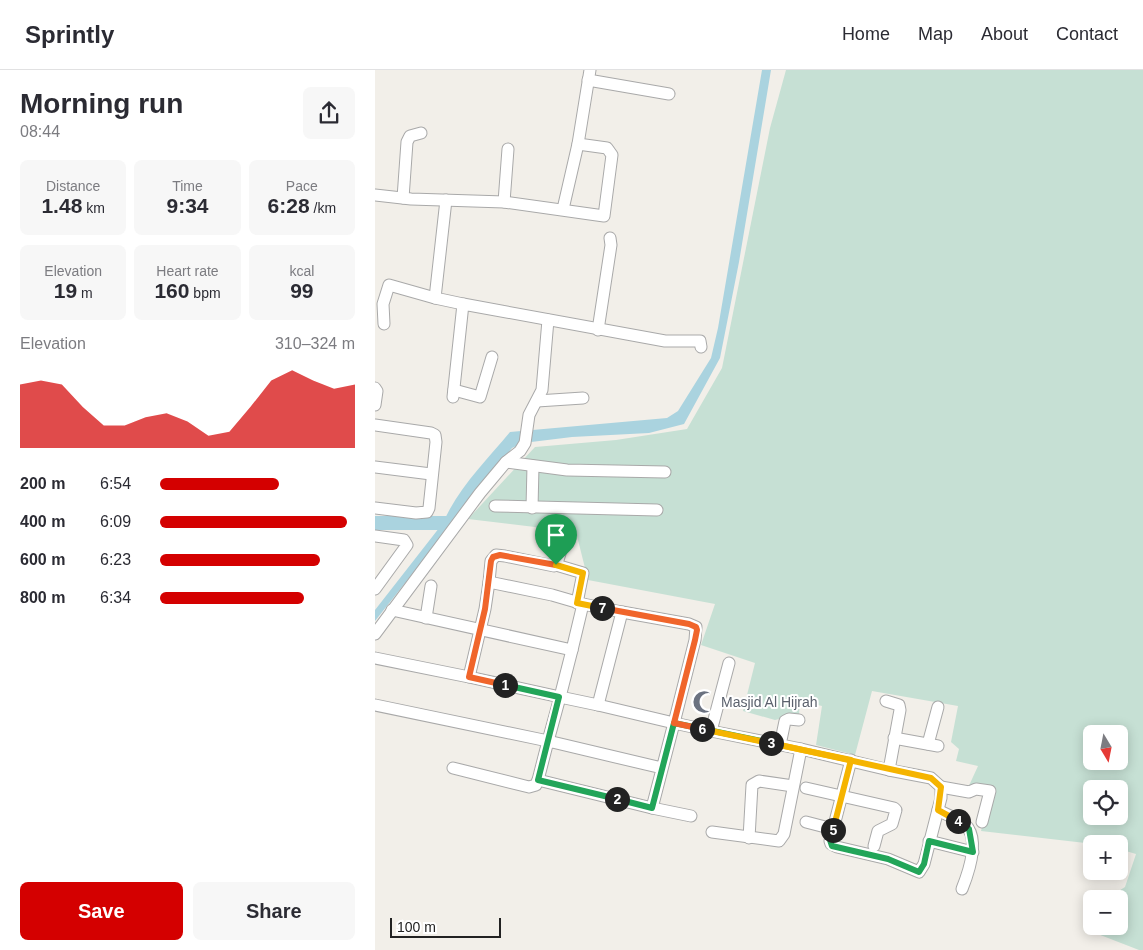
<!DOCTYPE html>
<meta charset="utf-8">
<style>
body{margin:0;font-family:Helvetica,sans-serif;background:#f7f7f7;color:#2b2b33;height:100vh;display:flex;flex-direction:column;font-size:19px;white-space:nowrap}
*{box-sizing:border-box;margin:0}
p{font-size:16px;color:#7c7c81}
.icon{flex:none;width:28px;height:28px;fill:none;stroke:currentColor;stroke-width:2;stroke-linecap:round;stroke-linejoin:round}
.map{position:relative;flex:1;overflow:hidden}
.side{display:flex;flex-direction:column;background:#fff;width:375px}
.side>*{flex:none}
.needle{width:32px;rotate:170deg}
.buttons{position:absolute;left:708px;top:655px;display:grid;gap:10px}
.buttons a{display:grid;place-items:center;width:45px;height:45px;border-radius:8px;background:#fff;box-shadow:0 2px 12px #0003;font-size:25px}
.scale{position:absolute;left:15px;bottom:12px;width:111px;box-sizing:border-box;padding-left:5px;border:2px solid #222;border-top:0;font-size:14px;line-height:18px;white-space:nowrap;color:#222;-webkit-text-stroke:4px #fff;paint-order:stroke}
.pin{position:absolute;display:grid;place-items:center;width:42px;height:42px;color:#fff;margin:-51px -21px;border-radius:50% 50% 50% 0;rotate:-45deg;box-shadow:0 0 5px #0007}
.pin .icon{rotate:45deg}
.km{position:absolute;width:25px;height:25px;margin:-12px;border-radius:50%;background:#222;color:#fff;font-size:14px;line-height:25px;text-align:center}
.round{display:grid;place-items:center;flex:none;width:52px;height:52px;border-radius:8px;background:#f7f7f7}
.headline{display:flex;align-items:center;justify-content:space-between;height:85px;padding:0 20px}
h1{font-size:28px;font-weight:800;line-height:38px}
.metrics{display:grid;grid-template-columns:repeat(3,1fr);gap:8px;height:85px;padding:5px 20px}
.metrics div{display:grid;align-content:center;border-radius:8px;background:#f7f7f7;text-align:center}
.metrics b{font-size:21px;font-weight:800}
.metrics small{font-size:14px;font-weight:400}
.metrics p{font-size:14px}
.chart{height:140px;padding:10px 20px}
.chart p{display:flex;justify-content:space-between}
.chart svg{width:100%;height:90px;margin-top:5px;fill:#d40000;opacity:.7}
.primary-button{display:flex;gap:10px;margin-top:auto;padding:10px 20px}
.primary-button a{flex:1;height:58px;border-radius:8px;background:#d40000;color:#fff;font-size:20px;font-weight:800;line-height:58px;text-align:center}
.primary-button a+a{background:#f7f7f7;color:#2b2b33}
ul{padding:0 20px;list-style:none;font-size:16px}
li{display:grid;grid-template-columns:80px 60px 1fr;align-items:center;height:38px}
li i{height:12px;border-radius:6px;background:#d40000}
header{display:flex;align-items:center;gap:30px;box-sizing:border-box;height:70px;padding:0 25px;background:#fff;border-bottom:1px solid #e1e1e2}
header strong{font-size:24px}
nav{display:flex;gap:28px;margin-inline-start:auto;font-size:18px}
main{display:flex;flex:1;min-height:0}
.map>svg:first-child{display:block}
</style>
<header>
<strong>Sprintly</strong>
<nav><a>Home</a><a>Map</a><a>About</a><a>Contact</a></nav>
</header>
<main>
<section class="side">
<div class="headline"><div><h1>Morning run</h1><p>08:44</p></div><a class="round"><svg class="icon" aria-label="share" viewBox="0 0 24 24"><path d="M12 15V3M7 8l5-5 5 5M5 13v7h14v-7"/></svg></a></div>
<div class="metrics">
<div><p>Distance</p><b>1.48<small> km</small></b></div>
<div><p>Time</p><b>9:34</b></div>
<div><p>Pace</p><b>6:28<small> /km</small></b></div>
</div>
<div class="metrics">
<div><p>Elevation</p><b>19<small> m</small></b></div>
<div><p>Heart rate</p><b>160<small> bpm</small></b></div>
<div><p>kcal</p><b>99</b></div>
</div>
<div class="chart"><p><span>Elevation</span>310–324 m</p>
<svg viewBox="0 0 160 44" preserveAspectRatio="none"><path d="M0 44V13L10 11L20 13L30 24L40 33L50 33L60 29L70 27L80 31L90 38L100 36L110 24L120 11L130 6L140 11L150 15L160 13V44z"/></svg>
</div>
<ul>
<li><b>200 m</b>6:54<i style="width:61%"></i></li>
<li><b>400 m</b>6:09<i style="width:96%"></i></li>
<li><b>600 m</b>6:23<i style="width:82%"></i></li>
<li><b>800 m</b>6:34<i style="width:74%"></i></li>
</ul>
<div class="primary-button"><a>Save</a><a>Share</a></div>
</section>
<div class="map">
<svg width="768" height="880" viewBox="0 0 768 880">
<rect width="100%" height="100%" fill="#f2efe9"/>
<path fill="#c6e0d4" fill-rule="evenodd" d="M411,0H768V880H764L715,861L716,854V856H744V829H731L750,817L761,784L744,779V774H719L606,761L616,723L592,720L603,696L581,691L584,679L576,672L583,636L497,621L480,685L441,675L447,636L425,631L424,644L400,650L368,641L380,593L326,575L340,534L213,510L201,462L93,449L160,377L241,370L312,359L347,298L395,58ZM716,664H744V691H716ZM716,719H744V746H716Z"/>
<path fill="#aad3df" d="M387,0H396L364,192L345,288L309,354L274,363L197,367L148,373L137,378L0,551V540L68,453C83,418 111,391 135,362L292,348L303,341L336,288L343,258Z"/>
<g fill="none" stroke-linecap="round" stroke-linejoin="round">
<path stroke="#aad3df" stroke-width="14" d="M0,453H71"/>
<defs>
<g id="minor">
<path d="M213,10L294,24"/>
<path d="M0,125L36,129L129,132L229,146L237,85L232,78L203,74"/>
<path d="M28,128L32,72L35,66L46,63"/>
<path d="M71,130L60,228L88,234"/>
<path d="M129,132L133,79"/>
<path d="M188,139L203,74L215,0"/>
<path d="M9,254L8,234L14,215L60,228"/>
<path d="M223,260L236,175L235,168"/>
<path d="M0,318L2,321L0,335"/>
<path d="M79,320L105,327L117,287"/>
<path d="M78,327L88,234L290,271H325L326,277"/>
<path d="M162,331L208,328"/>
<path d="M0,355L56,363L60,365L61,372L54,438L52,442L41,443L0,438"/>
<path d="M131,392L192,400L290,402"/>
<path d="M0,397L56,404"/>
<path d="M120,436L282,440"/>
<path d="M157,438L158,396"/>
<path d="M0,466L29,470L32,475L0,519"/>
<path d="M181,495L208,503L202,533"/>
<path d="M114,512L116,491L121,485L130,486L179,496L182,493L187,477"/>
<path d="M17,540L197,580L208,534"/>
<path d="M51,548L56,516"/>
<path d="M0,564L105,423L131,392L145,381L150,373L154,345L167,320L173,250"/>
<path d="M0,588L94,607L110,539L114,512L177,525L208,534L247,542L223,635L185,627L197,580"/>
<path d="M0,635L173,671L185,627L94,607"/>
<path d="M223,635L299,653L320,570L321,557L314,554L247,542"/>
<path d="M336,661L426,679L514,700L525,640L524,635L511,631"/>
<path d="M519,668L563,676"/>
<path d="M553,674L563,637"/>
<path d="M405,675L410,651L414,649L424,650"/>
<path d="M476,690L455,771L456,774L462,777L513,789L544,802L549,794L566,728V717L556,708L514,700"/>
<path d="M78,698L154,717L161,715L163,710"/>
<path d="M287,698L173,671L163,710L277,738L299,653L336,661L354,593"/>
<path d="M566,717L594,722L601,719L615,721L607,752"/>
<path d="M431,718L519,738L521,740L517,754L503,761L499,776"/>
<path d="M277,738L316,746"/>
<path d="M563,740C571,745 588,750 593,758C604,774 593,804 587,819"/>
<path d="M431,752L458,759"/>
<path d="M337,762L404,771L409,764L426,679"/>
<path d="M374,768L377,715L384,711L418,716"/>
<path d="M554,771L598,782"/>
</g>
</defs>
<use href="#minor" stroke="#a9a9a9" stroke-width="13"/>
<use href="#minor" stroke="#fff" stroke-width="11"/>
</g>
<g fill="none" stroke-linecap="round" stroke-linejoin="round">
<defs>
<path id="split-1" d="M130,615L94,607L110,539L116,491L118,487L125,485L181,495"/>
<path id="split-2" d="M130,615L184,627L163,710L242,729"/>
<path id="split-3" d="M242,729L277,738L299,653L396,673"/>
<path id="split-4" d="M396,673L556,708L566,717L563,740L583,751"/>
<path id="split-5" d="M458,760L455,770L457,776L513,789L544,802L549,794L554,771L598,782L594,759L583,751"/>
<path id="split-6" d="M327,659L476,690L458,760"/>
<path id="split-7" d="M227,538L314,554L321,557L322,560L320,570L299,653L327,659"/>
<path id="split-8" d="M181,495L208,503L202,533L227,538"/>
</defs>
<use href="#split-1" stroke="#fff" stroke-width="10"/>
<use href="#split-2" stroke="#fff" stroke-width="10"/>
<use href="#split-3" stroke="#fff" stroke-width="10"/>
<use href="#split-4" stroke="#fff" stroke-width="10"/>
<use href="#split-5" stroke="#fff" stroke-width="10"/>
<use href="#split-6" stroke="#fff" stroke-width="10"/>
<use href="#split-7" stroke="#fff" stroke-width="10"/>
<use href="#split-8" stroke="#fff" stroke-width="10"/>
<use href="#split-1" stroke="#f0652b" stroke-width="6"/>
<use href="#split-2" stroke="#22a559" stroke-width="6"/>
<use href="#split-3" stroke="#22a559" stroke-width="6"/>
<use href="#split-4" stroke="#f5b400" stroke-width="6"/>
<use href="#split-5" stroke="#22a559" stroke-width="6"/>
<use href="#split-6" stroke="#f5b400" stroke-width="6"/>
<use href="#split-7" stroke="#f0652b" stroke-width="6"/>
<use href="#split-8" stroke="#f5b400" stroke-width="6"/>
</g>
<defs>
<symbol id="mosque-bare" viewBox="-9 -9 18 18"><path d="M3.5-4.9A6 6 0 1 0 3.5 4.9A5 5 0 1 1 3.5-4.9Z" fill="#6b7280" stroke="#fff" stroke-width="2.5" paint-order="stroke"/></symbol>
</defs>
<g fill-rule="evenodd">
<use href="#mosque-bare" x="313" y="616" width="32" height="32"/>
</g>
<g text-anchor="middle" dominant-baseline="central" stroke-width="4" stroke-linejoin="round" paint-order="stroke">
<g font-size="14" fill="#5b616d" stroke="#fff" text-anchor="start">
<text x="346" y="632">Masjid Al Hijrah</text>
</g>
</g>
</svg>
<div class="buttons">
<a><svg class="needle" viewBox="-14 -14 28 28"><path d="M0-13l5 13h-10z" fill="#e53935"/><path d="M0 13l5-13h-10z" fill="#7c7c81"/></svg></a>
<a><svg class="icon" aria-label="locate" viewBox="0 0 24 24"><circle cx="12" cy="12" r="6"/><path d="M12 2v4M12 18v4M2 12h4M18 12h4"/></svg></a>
<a>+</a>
<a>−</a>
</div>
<div class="scale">100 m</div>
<div class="pin" style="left:181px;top:495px;background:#1e9e55"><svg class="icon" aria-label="arrive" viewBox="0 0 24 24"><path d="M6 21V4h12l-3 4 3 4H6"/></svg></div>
<b class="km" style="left:130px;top:615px">1</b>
<b class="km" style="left:242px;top:729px">2</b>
<b class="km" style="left:396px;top:673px">3</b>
<b class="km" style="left:583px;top:751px">4</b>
<b class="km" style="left:458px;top:760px">5</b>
<b class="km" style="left:327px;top:659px">6</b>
<b class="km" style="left:227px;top:538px">7</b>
</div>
</main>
